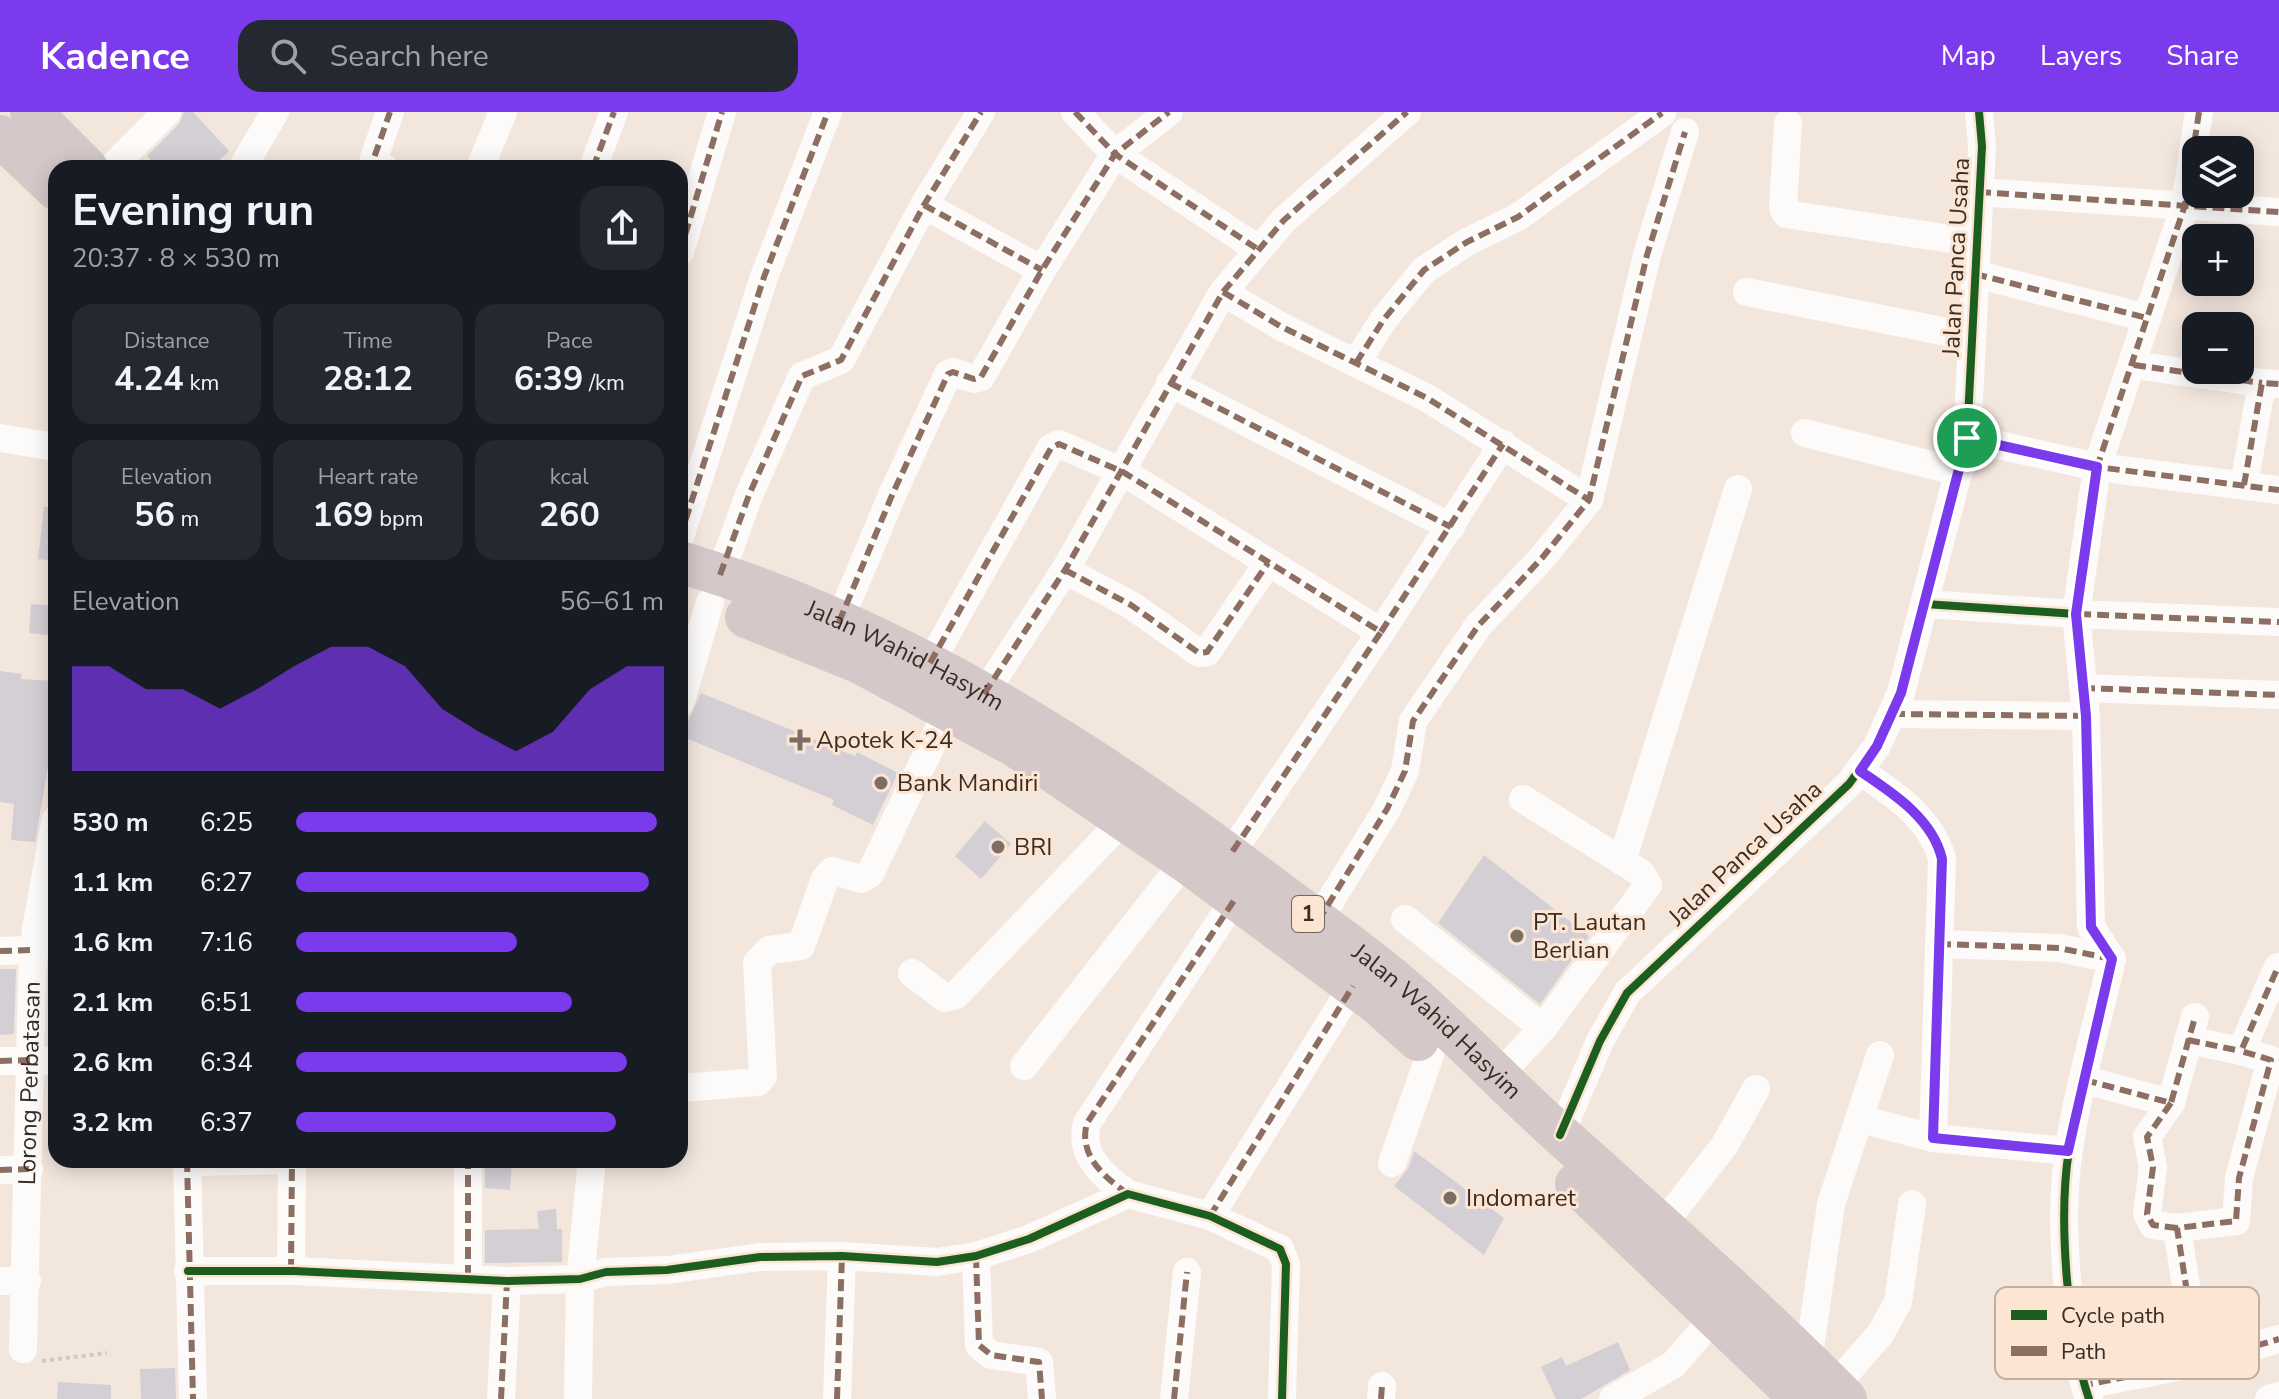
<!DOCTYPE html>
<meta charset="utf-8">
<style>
body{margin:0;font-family:"Nunito Sans",sans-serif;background:#242831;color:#f1f3f6;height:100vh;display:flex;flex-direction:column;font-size:30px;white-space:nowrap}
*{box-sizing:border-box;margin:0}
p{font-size:26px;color:#9ea1a6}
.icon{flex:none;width:44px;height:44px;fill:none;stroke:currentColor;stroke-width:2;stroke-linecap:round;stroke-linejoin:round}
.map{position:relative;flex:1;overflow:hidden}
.drawer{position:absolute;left:48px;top:48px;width:640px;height:1008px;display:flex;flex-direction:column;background:#171b24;border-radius:24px;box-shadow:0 4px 20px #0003}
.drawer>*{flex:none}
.buttons{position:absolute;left:2182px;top:24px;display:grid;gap:16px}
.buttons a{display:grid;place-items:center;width:72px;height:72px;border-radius:16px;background:#171b24;box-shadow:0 4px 20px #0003;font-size:40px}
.pin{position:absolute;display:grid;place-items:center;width:68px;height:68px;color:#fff;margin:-34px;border:4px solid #fff;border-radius:50%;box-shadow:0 2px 8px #0007}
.round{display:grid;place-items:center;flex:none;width:84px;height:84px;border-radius:24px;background:#242831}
.overview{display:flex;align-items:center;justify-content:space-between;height:136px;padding:0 24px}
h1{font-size:44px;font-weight:700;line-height:60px}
.metrics{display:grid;grid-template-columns:repeat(3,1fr);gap:12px;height:136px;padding:8px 24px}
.metrics div{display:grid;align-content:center;border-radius:20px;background:#242831;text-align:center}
.metrics b{font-size:34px;font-weight:700}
.metrics small{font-size:22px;font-weight:400}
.metrics p{font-size:22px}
.chart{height:224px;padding:16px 24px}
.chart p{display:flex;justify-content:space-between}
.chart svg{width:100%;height:144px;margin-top:8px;fill:#7c3aed;opacity:.7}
ul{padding:0 24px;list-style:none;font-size:26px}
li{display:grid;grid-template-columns:128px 96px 1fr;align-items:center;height:60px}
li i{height:20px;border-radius:10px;background:#7c3aed}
header{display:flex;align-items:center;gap:48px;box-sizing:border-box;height:112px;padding:0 40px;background:#7c3aed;color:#fff}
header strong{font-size:38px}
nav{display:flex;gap:44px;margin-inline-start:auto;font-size:28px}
.search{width:560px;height:72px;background:#242831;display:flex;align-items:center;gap:20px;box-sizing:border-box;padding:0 28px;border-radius:24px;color:#9ea1a6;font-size:30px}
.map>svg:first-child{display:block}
</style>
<header>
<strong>Kadence</strong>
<div class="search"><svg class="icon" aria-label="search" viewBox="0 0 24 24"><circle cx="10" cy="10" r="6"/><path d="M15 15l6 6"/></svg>Search here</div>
<nav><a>Map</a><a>Layers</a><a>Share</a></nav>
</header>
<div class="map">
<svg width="2279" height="1287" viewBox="0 0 2279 1287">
<rect width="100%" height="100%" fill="#f3e6dd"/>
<g fill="#d4cfd4">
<path d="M184,0H193L229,39L211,56H157L147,44L179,12Z"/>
<path d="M44,395L56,396V449L38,447Z"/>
<path d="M31,492L56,494V524L29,521Z"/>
<path d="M0,559L22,562L21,567L54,569L50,643L35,730L11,728L14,692L0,690Z"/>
<path d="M701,581L855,644L857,640L898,661L873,713L832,693L834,688L681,624Z"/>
<path d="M985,709L1011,732L981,767L955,744Z"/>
<path d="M1484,743L1589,824L1540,892L1438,811Z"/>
<path d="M0,857H16L14,922L0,923Z"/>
<path d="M1414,1039L1504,1106L1484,1143L1394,1074L1408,1057Z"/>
<path d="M485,1048H512L510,1078L485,1076Z"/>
<path d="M556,1097L557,1117H562V1150L485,1151V1118L539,1117L537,1099Z"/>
<path d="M1618,1230L1630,1258L1581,1287H1556L1541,1255L1562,1245L1566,1254Z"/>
<path d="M175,1256L176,1287H141L140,1257Z"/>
<path d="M58,1270L111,1273V1287H57Z"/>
</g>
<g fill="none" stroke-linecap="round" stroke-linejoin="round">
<path stroke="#cec9c5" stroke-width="4" stroke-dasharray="4 4" stroke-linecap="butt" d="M42,1249L107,1241"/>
<g stroke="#fdfbfa" stroke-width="28">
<path d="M1075,0L1115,42L1256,136"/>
<path d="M2199,0L2185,93L2097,355L2076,502L2279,510"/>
<path d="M1788,12L1783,96L1786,102L1977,131"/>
<path d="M111,56L167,0"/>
<path d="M242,56L275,0"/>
<path d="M384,56L375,52L374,46L390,0"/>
<path d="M480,56L503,0"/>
<path d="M593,56L614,0"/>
<path d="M1979,80L2279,100"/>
<path d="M924,93L1042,158"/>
<path d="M680,140L722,0"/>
<path d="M1975,162L2147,206"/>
<path d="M1223,180L1280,214L1427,286L1589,388"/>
<path d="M1747,180L1972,225"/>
<path d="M1356,251L1384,207L1424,158L1467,130L1518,105L1662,1"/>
<path d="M2134,253L2262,271"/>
<path d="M1170,271L1451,415"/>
<path d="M1805,321L1959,360"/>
<path d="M0,326L56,335"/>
<path d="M1967,326L2097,355L2279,378"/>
<path d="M2244,373L2262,271L2277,272"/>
<path d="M680,425L764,165L828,0"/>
<path d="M1065,458L1131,493L1199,541L1207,540L1268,451"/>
<path d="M720,463L749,383L802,264L841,248L924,93L981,0"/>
<path d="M1925,492L2076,502L2086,604L2091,815L2112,847C2098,910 2078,974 2069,1038C2058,1105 2067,1223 2089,1287"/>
<path d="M839,510L893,381L948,262L953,260L974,267L981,265L1042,158L1115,42L1169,0"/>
<path d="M1381,520L1503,332"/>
<path d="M930,551L1051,336L1059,332L1123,360L1381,520L1230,743"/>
<path d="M2083,576L2279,583"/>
<path d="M984,582L1065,458L1223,180L1284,108L1407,0"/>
<path d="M680,591L710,490"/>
<path d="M1893,602L2086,604"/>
<path d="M1860,659C1893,681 1932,707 1942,747L1933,1026"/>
<path d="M1523,687L1641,761L1648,773L1543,916"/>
<path d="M1622,749L1738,377"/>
<path d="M1405,807L1543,916L1498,964"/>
<path d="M1318,809L1387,697L1405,659L1413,609L1478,514L1542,446L1589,388L1647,143L1685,20"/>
<path d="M1939,832L2059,836L2112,847"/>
<path d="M0,839L34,838"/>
<path d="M912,861L945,886L956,883L1125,706"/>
<path d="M2188,928L2241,939"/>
<path d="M0,949H56"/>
<path d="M1024,954L1185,749"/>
<path d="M2085,968L2171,991L2195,905"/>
<path d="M680,976L758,970L763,964L757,851L769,838L801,834L825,767L832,759L862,767L870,762L948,598"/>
<path d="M2171,991L2147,1025L2153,1055L2147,1102L2153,1113L2177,1116"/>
<path d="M1860,1007L1933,1026L2068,1039"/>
<path d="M1560,1023L1600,929L1627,881L1849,672L1877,634L1901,581L1967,326L1982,34L1979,0"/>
<path d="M187,1048L193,1287"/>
<path d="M187,1050L295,1048"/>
<path d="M1392,1051L1431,940"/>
<path d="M0,1058L29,1057"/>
<path d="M1128,1082C1104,1065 1078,1043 1087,1011L1235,787"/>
<path d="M1210,1104L1353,874"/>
<path d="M1663,1112L1724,1034L1756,977"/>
<path d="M976,1144L979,1233L991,1243L1039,1250L1042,1287"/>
<path d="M188,1159H294L507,1169L580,1167L606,1160L667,1158L760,1145L842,1144L937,1150L976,1144L1029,1127L1128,1082L1210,1104L1280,1137L1286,1152L1282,1287"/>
<path d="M291,1159L292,1048"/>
<path d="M468,1165V1048"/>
<path d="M0,1169H27"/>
<path id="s1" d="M23,1237L32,867L36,817L56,707"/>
<path d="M1808,1249L1831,1092L1880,943"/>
<path d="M2198,1251L2177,1116L2236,1109L2239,1066L2271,948L2241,939L2278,855"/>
<path d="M2085,1273L2198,1251L2279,1227"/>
<path d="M1834,1275L1881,1221L1898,1190L1912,1092"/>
<path d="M501,1287L507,1169"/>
<path d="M578,1287L580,1167L592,1048"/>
<path d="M837,1287L842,1144"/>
<path d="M1174,1287L1187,1160"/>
<path d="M1381,1287L1382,1274"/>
<path d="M1613,1287L1673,1253L1715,1205"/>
<path d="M2269,1287L2279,1284"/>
</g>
<g stroke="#d4c9c8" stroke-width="42">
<path d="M31,0L87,56"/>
<path d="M0,24L56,77"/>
<path id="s2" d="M680,450C899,515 1096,641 1276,778C1317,809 1359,838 1398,871C1455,919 1507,975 1563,1025C1659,1111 1755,1195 1846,1287"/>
<path d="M746,505L858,550L1015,634L1185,749L1379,893L1418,928"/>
<path d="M1576,1072L1801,1287"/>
</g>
<g stroke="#8d6e63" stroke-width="6" stroke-dasharray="12 6" stroke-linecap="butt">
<path d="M1075,0L1115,42L1256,136"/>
<path d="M2199,0L2185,93L2097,355L2076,502L2279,510"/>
<path d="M384,56L375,52L374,46L390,0"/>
<path d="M593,56L614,0"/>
<path d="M1979,80L2279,100"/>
<path d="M924,93L1042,158"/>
<path d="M680,140L722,0"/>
<path d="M1975,162L2147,206"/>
<path d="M1223,180L1280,214L1427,286L1589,388"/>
<path d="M1356,251L1384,207L1424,158L1467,130L1518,105L1662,1"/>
<path d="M2134,253L2262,271"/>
<path d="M1170,271L1451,415"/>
<path d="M1967,326L2097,355L2279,378"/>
<path d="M2244,373L2262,271L2279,272"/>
<path d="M680,425L764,165L828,0"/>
<path d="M1065,458L1131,493L1199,541L1207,540L1268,451"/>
<path d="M720,463L749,383L802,264L841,248L924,93L981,0"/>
<path d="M839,510L893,381L948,262L953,260L974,267L981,265L1042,158L1115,42L1169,0"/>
<path d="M1381,520L1503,332"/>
<path d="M930,551L1051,336L1059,332L1123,360L1381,520L1230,743"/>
<path d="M2083,576L2279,583"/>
<path d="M984,582L1065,458L1223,180L1284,108L1407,0"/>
<path d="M1893,602L2086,604"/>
<path d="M1318,809L1387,697L1405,659L1413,609L1478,514L1542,446L1589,388L1647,143L1685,20"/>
<path d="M1939,832L2059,836L2112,847"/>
<path d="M0,839L34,838"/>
<path d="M2188,928L2241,939"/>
<path d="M0,949L30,948"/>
<path d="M2085,968L2171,991L2195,905"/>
<path d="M2171,991L2147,1025L2153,1055L2147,1102L2153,1113L2177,1116"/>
<path d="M187,1048L193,1287"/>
<path d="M187,1050L295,1048"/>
<path d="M0,1058L29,1057"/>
<path d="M1128,1082C1104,1065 1078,1043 1087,1011L1235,787"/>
<path d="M1210,1104L1353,874"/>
<path d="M976,1144L979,1233L991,1243L1039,1250L1042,1287"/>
<path d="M291,1159L292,1048"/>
<path d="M468,1165V1048"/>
<path d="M2198,1251L2177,1116L2236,1109L2239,1066L2271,948L2241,939L2278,855"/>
<path d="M2084,1269L2085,1273L2198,1251L2279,1227"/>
<path d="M501,1287L507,1169"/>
<path d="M837,1287L842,1144"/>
<path d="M1174,1287L1187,1160"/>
<path d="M1381,1287L1382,1274"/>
</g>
<defs>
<g id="cycleway">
<path d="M1925,492L2076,502L2086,604L2091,815L2112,847C2098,910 2078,974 2069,1038C2058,1105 2067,1223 2089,1287"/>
<path d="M1560,1023L1600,929L1627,881L1849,672L1877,634L1901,581L1967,326L1982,34L1979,0"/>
<path d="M188,1159H294L507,1169L580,1167L606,1160L667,1158L760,1145L842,1144L937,1150L976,1144L1029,1127L1128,1082L1210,1104L1280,1137L1286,1152L1282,1287"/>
</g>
</defs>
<use href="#cycleway" stroke="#fde5d3" stroke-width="13"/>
<use href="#cycleway" stroke="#1b5e20" stroke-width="8"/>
</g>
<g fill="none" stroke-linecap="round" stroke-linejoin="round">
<defs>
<path id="route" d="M1967,326L2097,355L2076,502L2086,604L2091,815L2112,847L2068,1039L1933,1026L1942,747C1933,707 1893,681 1860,659L1877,634L1901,581Z"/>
</defs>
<use href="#route" stroke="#fff" stroke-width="16"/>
<use href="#route" stroke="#7c3aed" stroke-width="10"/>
</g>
<g fill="#7a6e65" stroke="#fde5d3" stroke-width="3">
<path d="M796 616h8v8h8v8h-8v8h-8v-8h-8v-8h8z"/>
<circle cx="881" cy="671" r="8"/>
<circle cx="998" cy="735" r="8"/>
<circle cx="1517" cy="824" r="8"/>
<circle cx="1450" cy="1086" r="8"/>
</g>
<g text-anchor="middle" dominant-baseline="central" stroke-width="6" stroke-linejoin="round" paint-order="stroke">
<rect fill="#fde5d3" stroke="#746559" stroke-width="2" x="1292" y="784" width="32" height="36" rx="6"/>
<g font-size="22" font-weight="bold" fill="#392e25">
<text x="1308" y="802">1</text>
</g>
<g font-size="24" fill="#392e25" stroke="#fde5d3">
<text transform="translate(1956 145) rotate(-87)">Jalan Panca Usaha</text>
<text stroke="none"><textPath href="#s2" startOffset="244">Jalan Wahid Hasyim</textPath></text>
<text transform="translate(1745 741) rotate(-43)">Jalan Panca Usaha</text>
<text stroke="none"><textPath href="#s2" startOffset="892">Jalan Wahid Hasyim</textPath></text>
<text stroke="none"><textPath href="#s1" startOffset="266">Lorong Perbatasan</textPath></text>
</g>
<g font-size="24" fill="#392e25" stroke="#fde5d3" text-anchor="start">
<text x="816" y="628">Apotek K-24</text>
<text x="897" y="671">Bank Mandiri</text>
<text x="1014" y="735">BRI</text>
<text x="1533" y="810">PT. Lautan<tspan x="1533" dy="28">Berlian</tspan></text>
<text x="1466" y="1086">Indomaret</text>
</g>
</g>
<rect x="1995" y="1175" width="264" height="92" rx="12" fill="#fde5d3" stroke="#c2ae9f" stroke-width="2"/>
<rect x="2011" y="1198" width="36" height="10" fill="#1b5e20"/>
<rect x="2011" y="1234" width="36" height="10" fill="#8d6e63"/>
<g font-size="22" fill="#392e25">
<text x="2061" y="1211">Cycle path</text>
<text x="2061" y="1247">Path</text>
</g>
</svg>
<div class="buttons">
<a><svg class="icon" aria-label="layers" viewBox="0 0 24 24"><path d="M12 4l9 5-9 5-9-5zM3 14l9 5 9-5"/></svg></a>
<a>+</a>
<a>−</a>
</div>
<div class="pin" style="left:1967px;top:326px;background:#1e9e55"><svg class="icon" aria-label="arrive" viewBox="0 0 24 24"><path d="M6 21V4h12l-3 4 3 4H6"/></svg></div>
<section class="drawer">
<div class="overview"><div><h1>Evening run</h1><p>20:37 · 8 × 530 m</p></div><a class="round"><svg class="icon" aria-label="share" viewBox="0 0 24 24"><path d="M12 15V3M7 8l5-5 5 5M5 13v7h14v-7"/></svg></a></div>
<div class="metrics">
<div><p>Distance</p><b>4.24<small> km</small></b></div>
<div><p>Time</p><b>28:12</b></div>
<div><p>Pace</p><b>6:39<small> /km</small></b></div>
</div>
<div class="metrics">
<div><p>Elevation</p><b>56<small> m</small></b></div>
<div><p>Heart rate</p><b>169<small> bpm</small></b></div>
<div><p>kcal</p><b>260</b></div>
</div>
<div class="chart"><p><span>Elevation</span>56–61 m</p>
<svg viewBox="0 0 160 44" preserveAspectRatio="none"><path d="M0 44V12L10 12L20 19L30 19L40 25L50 19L60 12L70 6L80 6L90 12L100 25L110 32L120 38L130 32L140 19L150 12L160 12V44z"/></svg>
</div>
<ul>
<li><b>530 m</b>6:25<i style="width:98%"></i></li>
<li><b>1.1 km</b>6:27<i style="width:96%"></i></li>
<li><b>1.6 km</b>7:16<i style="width:60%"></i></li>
<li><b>2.1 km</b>6:51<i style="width:75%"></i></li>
<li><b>2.6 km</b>6:34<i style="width:90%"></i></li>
<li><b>3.2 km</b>6:37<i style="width:87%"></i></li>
</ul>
</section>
</div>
